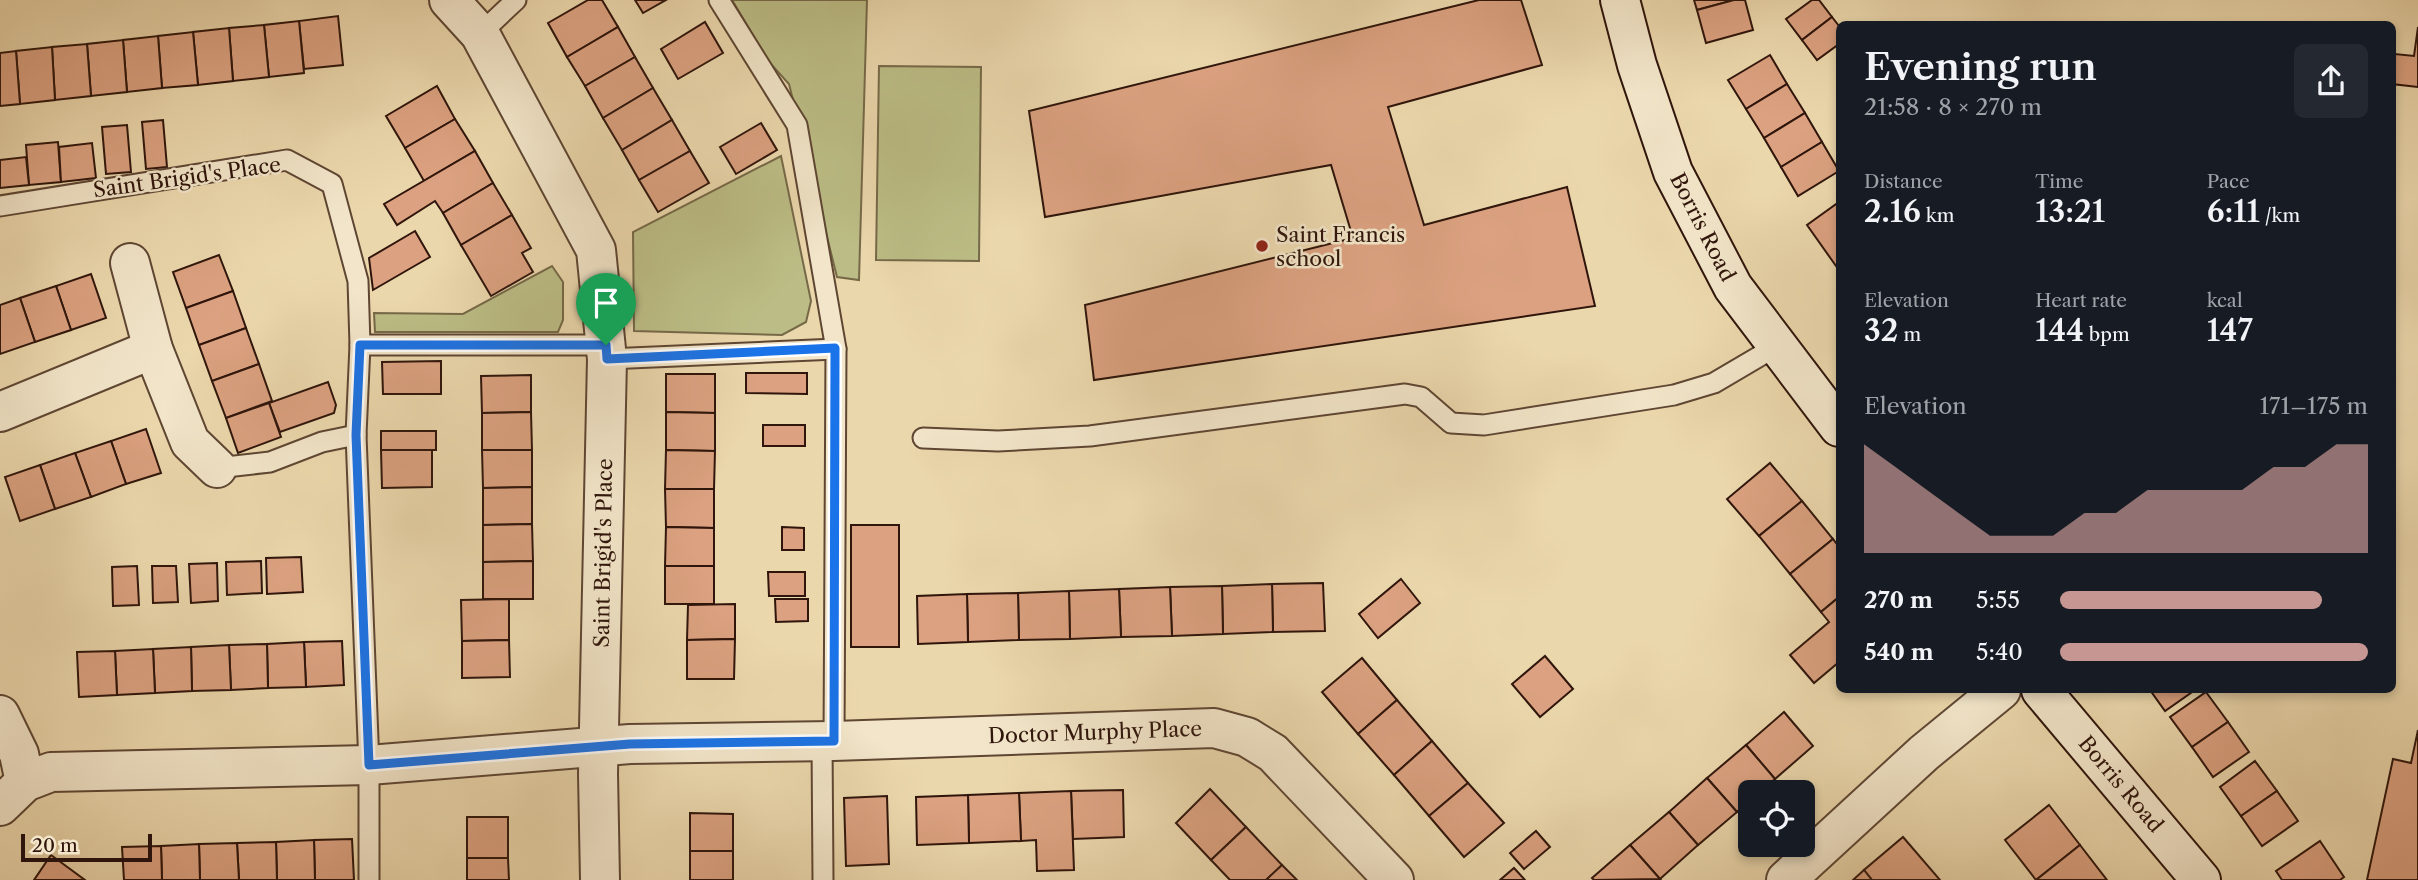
<!DOCTYPE html>
<meta charset="utf-8">
<style>
body{margin:0;font-family:"Libre Caslon Text",serif;background:#242831;color:#f1f3f6;height:100vh;display:flex;flex-direction:column;font-size:26px;white-space:nowrap}
*{box-sizing:border-box;margin:0}
p{font-size:23px;color:#9ea1a6}
.icon{flex:none;width:38px;height:38px;fill:none;stroke:currentColor;stroke-width:2;stroke-linecap:round;stroke-linejoin:round}
.map{position:relative;flex:1;overflow:hidden}
.sheet{position:absolute;left:1836px;top:21px;width:560px;height:672px;display:flex;flex-direction:column;background:#171b24;border-radius:10px;box-shadow:0 4px 10px #0003}
.sheet>*{flex:none}
.tools{position:absolute;left:1738px;top:780px;display:grid;gap:14px}
.tools a{display:grid;place-items:center;width:77px;height:77px;border-radius:10px;background:#171b24;box-shadow:0 4px 10px #0003;font-size:35px}
.scale{position:absolute;left:21px;bottom:18px;width:131px;box-sizing:border-box;padding-left:7px;border:4px solid #2f150b;border-top:0;font-size:19px;line-height:24px;white-space:nowrap;color:#2f150b;-webkit-text-stroke:5px #f2e5c9;paint-order:stroke}
.pin{position:absolute;display:grid;place-items:center;width:60px;height:60px;color:#fff;margin:-72px -30px;border-radius:50% 50% 50% 0;rotate:-45deg;box-shadow:0 0 7px #0007}
.pin .icon{rotate:45deg}
.round{display:grid;place-items:center;flex:none;width:74px;height:74px;border-radius:10px;background:#242831}
.head{display:flex;align-items:center;justify-content:space-between;height:119px;padding:0 28px}
h1{font-size:38px;font-weight:600;line-height:52px}
.stats{display:grid;grid-template-columns:repeat(3,1fr);gap:10px;height:119px;padding:7px 28px}
.stats div{display:grid;align-content:center}
.stats b{font-size:30px;font-weight:600}
.stats small{font-size:19px;font-weight:400}
.stats p{font-size:19px}
.chart{height:196px;padding:14px 28px}
.chart p{display:flex;justify-content:space-between}
.chart svg{width:100%;height:126px;margin-top:7px;fill:#c59692;opacity:.7}
ul{padding:0 28px;list-style:none;font-size:23px}
li{display:grid;grid-template-columns:112px 84px 1fr;align-items:center;height:52px}
li i{height:18px;border-radius:9px;background:#c59692}
.map>svg:first-child{display:block}
</style>
<div class="map">
<svg width="2418" height="880" viewBox="0 0 2418 880">
<rect width="100%" height="100%" fill="#ebd7ac"/>
<filter id="stains"><feTurbulence type="fractalNoise" baseFrequency=".00286" numOctaves="4"/><feColorMatrix values="0 0 0 0 .2 0 0 0 0 .09 0 0 0 0 .02 0 0 0 .5 -.17"/></filter>
<radialGradient id="worn" r=".72"><stop offset=".6" stop-color="#630" stop-opacity="0"/><stop offset="1" stop-color="#630" stop-opacity=".3"/></radialGradient>
<g fill="#bcbd86" stroke="#766948" stroke-width="2">
<path d="M732,0H867L859,280L837,277L789,84L769,62Z"/>
<path d="M879,66L981,67L979,261L876,260Z"/>
<path d="M781,156L811,301L806,322L782,335L634,331L633,232Z"/>
<path d="M552,266L563,282V320L558,332H375L374,313L463,314Z"/>
</g>
<g fill="#dba180" stroke="#2f150b" stroke-width="2">
<path d="M588,0H602L618,27L567,57L548,23Z"/>
<path d="M635,0H666L643,13Z"/>
<path d="M1479,0H1521L1542,65L1388,107L1424,225L1567,187L1595,306L1094,380L1085,305L1353,238L1331,165L1045,217L1029,111Z"/>
<path d="M1694,0H1734L1697,10Z"/>
<path d="M1734,0H1745L1753,30L1706,43L1697,10Z"/>
<path d="M1812,0H1819L1832,17L1802,40L1786,19Z"/>
<path d="M338,16L343,65L304,69L299,21Z"/>
<path d="M1832,17L1839,26V44L1817,60L1802,40Z"/>
<path d="M299,21L304,73L269,77L264,25Z"/>
<path d="M705,22L723,53L678,79L661,49Z"/>
<path d="M264,25L269,77L233,81L229,28Z"/>
<path d="M618,27L635,57L585,86L567,57Z"/>
<path d="M2418,27V87L2392,84L2395,54L2414,56Z"/>
<path d="M229,28L233,81L198,85L193,32Z"/>
<path d="M193,32L198,85L162,88L158,36Z"/>
<path d="M158,36L162,88L127,92L123,40Z"/>
<path d="M123,40L127,92L91,96L87,44Z"/>
<path d="M87,44L91,96L55,100L52,47Z"/>
<path d="M52,47L55,100L20,104L16,51Z"/>
<path d="M16,51L20,104L0,106V53Z"/>
<path d="M1770,55L1787,84L1746,109L1728,80Z"/>
<path d="M635,57L653,88L603,118L585,86Z"/>
<path d="M1787,84L1805,113L1764,138L1746,109Z"/>
<path d="M437,86L455,119L405,148L386,116Z"/>
<path d="M653,88L672,120L622,150L603,118Z"/>
<path d="M1805,113L1822,142L1781,167L1764,138Z"/>
<path d="M455,119L475,151L424,181L405,148Z"/>
<path d="M163,120L167,167L146,169L142,122Z"/>
<path d="M672,120L690,151L639,180L622,150Z"/>
<path d="M761,123L777,150L736,174L720,147Z"/>
<path d="M127,125L131,172L106,174L102,127Z"/>
<path d="M58,142L61,182L29,185L26,145Z"/>
<path d="M1822,142L1839,171L1798,196L1781,167Z"/>
<path d="M92,143L96,178L61,182L59,147Z"/>
<path d="M475,151L493,183L443,213L435,201L397,225L384,204Z"/>
<path d="M690,151L709,183L658,212L639,180Z"/>
<path d="M26,157L29,185L0,188V160Z"/>
<path d="M493,183L512,215L461,245L443,213Z"/>
<path d="M1839,202V264L1836,266L1807,225Z"/>
<path d="M512,215L531,248L522,253L533,272L491,296L461,245Z"/>
<path d="M415,231L430,257L373,290L369,258Z"/>
<path d="M219,255L233,291L186,308L173,272Z"/>
<path d="M91,274L106,318L71,330L56,286Z"/>
<path d="M56,286L71,330L35,342L20,298Z"/>
<path d="M233,291L246,328L199,345L186,308Z"/>
<path d="M20,298L35,342L0,354V305Z"/>
<path d="M246,328L259,364L212,381L199,345Z"/>
<path d="M441,361V394H383L382,362Z"/>
<path d="M259,364L272,401L226,418L212,381Z"/>
<path d="M746,373H807V394L746,393Z"/>
<path d="M666,374H715V413L666,412Z"/>
<path d="M531,375V412L482,413L481,376Z"/>
<path d="M328,382L336,405L334,413L280,432L269,403Z"/>
<path d="M269,403L281,437L238,453L226,418Z"/>
<path d="M531,412L532,450H482V413Z"/>
<path d="M666,412L715,413V451L666,450Z"/>
<rect x="763" y="425" width="42" height="21"/>
<path d="M146,429L161,473L126,484L111,441Z"/>
<rect x="381" y="431" width="55" height="19"/>
<path d="M111,441L126,484L91,497L75,453Z"/>
<path d="M381,450H432V487L382,488Z"/>
<path d="M482,450H532V487L483,488Z"/>
<path d="M666,450L715,451L714,489H665Z"/>
<path d="M75,453L91,497L55,509L40,465Z"/>
<path d="M1770,463L1802,501L1759,536L1727,499Z"/>
<path d="M40,465L55,509L20,521L5,477Z"/>
<path d="M532,487V524L483,525V488Z"/>
<path d="M665,489H714V528L666,527Z"/>
<path d="M1802,501L1833,539L1790,574L1759,536Z"/>
<path d="M532,524L533,561L483,562V525Z"/>
<rect x="851" y="525" width="48" height="122"/>
<path d="M666,527L714,528V566H665Z"/>
<path d="M782,527L804,528V550H782Z"/>
<path d="M1833,539L1839,547V597L1821,612L1790,574Z"/>
<path d="M301,557L303,592L267,594L266,558Z"/>
<path d="M261,561L262,593L227,595L226,562Z"/>
<path d="M533,561V599H483V562Z"/>
<path d="M217,563L218,601L191,603L189,564Z"/>
<path d="M137,566L139,605L113,606L112,567Z"/>
<path d="M152,566H176L178,602L153,603Z"/>
<rect x="665" y="566" width="49" height="38"/>
<path d="M768,572H805V596H769Z"/>
<path d="M1401,579L1420,603L1378,638L1359,614Z"/>
<path d="M1323,583L1325,631L1273,632L1272,584Z"/>
<path d="M1272,584L1273,632L1223,634L1222,586Z"/>
<path d="M1222,586L1223,634L1172,636L1170,587Z"/>
<path d="M1170,587L1172,636L1121,637L1119,589Z"/>
<path d="M1119,589L1121,637L1070,639L1069,591Z"/>
<path d="M1069,591L1070,639L1019,640L1018,593Z"/>
<path d="M1018,593L1019,640L968,642L967,594Z"/>
<path d="M967,594L968,642L918,644L917,596Z"/>
<path d="M1839,597V662L1814,683L1790,655L1829,622L1821,612Z"/>
<path d="M509,599V640L462,641L461,600Z"/>
<path d="M775,599H808V621L776,622Z"/>
<path d="M735,604V639L687,640L688,605Z"/>
<path d="M735,639L734,679H687V640Z"/>
<path d="M509,640L510,677L462,678V641Z"/>
<path d="M342,641L344,685L306,687L304,642Z"/>
<path d="M304,642L306,687L268,688L267,644Z"/>
<path d="M267,644L268,688L231,690L229,645Z"/>
<path d="M229,645L231,690L192,691L191,647Z"/>
<path d="M191,647L192,691L155,693L153,649Z"/>
<path d="M153,649L155,693L117,695L115,651Z"/>
<path d="M115,651L117,695L79,697L77,652Z"/>
<path d="M1545,656L1573,689L1540,717L1512,684Z"/>
<path d="M1362,658L1397,700L1358,734L1322,692Z"/>
<path d="M2150,690H2195L2165,711Z"/>
<path d="M2206,692L2228,722L2192,747L2170,717Z"/>
<path d="M1397,700L1432,741L1394,775L1358,734Z"/>
<path d="M1784,712L1813,746L1775,779L1746,745Z"/>
<path d="M2228,722L2249,752L2213,777L2192,747Z"/>
<path d="M2418,730V880H2367L2393,759L2411,763Z"/>
<path d="M1432,741L1468,783L1429,816L1394,775Z"/>
<path d="M1746,745L1775,779L1759,793H1750V800L1737,812L1707,778Z"/>
<path d="M2255,761L2277,791L2241,816L2220,787Z"/>
<path d="M1707,778L1737,812L1698,845L1669,812Z"/>
<path d="M1468,783L1504,823L1464,857L1429,816Z"/>
<path d="M1210,789L1246,827L1211,860L1176,823Z"/>
<path d="M1123,790L1124,837L1073,839L1071,791Z"/>
<path d="M1071,791L1074,870L1037,871L1036,840L1021,841L1019,793Z"/>
<path d="M2277,791L2298,821L2262,846L2241,816Z"/>
<path d="M1019,793L1021,841L969,843L968,795Z"/>
<path d="M968,795L969,843L917,845L916,797Z"/>
<path d="M887,796L889,864L846,866L844,798Z"/>
<path d="M2049,805L2080,845L2036,880L2005,840Z"/>
<path d="M1669,812L1698,845L1660,879L1630,845Z"/>
<path d="M690,813L733,814V851H690Z"/>
<rect x="467" y="817" width="41" height="41"/>
<path d="M1246,827L1282,865L1266,880H1230L1211,860Z"/>
<path d="M1536,831L1550,847L1524,869L1510,853Z"/>
<path d="M1903,837L1940,880H1872L1864,870Z"/>
<path d="M352,839L354,880H315L314,840Z"/>
<path d="M314,840L315,880H277L276,842Z"/>
<path d="M2320,841L2344,877L2340,880H2282L2276,871Z"/>
<path d="M276,842L277,880H239L237,843Z"/>
<path d="M237,843L239,880H200L199,844Z"/>
<path d="M199,844L200,880H162L161,846Z"/>
<path d="M1630,845L1660,879L1594,880L1592,878Z"/>
<path d="M2080,845L2107,880H2036Z"/>
<path d="M161,846L162,880H124L122,847Z"/>
<rect x="690" y="851" width="43" height="29"/>
<path d="M51,855L85,880H34Z"/>
<path d="M467,858H508L509,880H467Z"/>
<path d="M1282,865L1297,880H1266Z"/>
<path d="M1514,868L1525,880H1500Z"/>
<path d="M1864,870L1872,880H1853Z"/>
</g>
<g fill="none" stroke-linecap="round" stroke-linejoin="round">
<defs>
<g id="lane">
<path d="M719,0L797,125L836,349L834,741"/>
<path d="M480,34L516,0"/>
<path d="M0,206L287,160L332,184L358,281L360,345L356,435L369,765V880"/>
<path d="M360,345H606"/>
<path d="M607,359L836,349"/>
<path d="M923,438L998,441L1090,436L1405,394L1421,397L1451,423L1484,425L1674,395L1714,383L1777,346"/>
<path d="M217,468L270,462L322,442L356,435"/>
<path d="M822,741L823,880"/>
</g>
<g id="street">
<path d="M449,0L480,34L596,250L607,359L598,774L600,880"/>
<path d="M130,263L153,349L190,442L217,468"/>
<path d="M0,412L153,349"/>
<path d="M0,715L19,754L25,782"/>
<path d="M0,806L25,782L51,772L369,765L630,744L834,741L1214,728L1247,737L1273,753L1394,880"/>
<path d="M1786,880L1924,753L2001,690"/>
</g>
<g id="secondary">
<path d="M1620,0L1637,65L1673,172L1733,287L1839,427"/>
<path d="M2041,690L2201,880"/>
</g>
</defs>
<use href="#lane" stroke="#5e4633" stroke-width="23"/>
<use href="#street" stroke="#5e4633" stroke-width="42"/>
<use href="#secondary" stroke="#2f150b" stroke-width="42"/>
<use href="#lane" stroke="#f2e5c9" stroke-width="19"/>
<use href="#street" stroke="#f2e5c9" stroke-width="38"/>
<use href="#secondary" stroke="#f2e5c9" stroke-width="38"/>
</g>
<g fill="none" stroke-linecap="round" stroke-linejoin="round">
<defs>
<path id="route" d="M360,345H606L607,359L835,348L834,741L630,744L369,765L356,435Z"/>
</defs>
<use href="#route" stroke="#fff" stroke-width="14"/>
<use href="#route" stroke="#1a73e8" stroke-width="9"/>
</g>
<circle fill="#8f2418" stroke="#f2e5c9" stroke-width="2.5" cx="1262" cy="246" r="7"/>
<g text-anchor="middle" dominant-baseline="central" stroke-width="5" stroke-linejoin="round" paint-order="stroke">
<g font-size="21" fill="#2f150b" stroke="#f2e5c9">
<text transform="translate(187 177) rotate(-8)">Saint Brigid's Place</text>
<text transform="translate(1703 227) rotate(63)">Borris Road</text>
<text transform="translate(603 553) rotate(-89)">Saint Brigid's Place</text>
<text transform="translate(1095 732) rotate(-2)">Doctor Murphy Place</text>
<text transform="translate(2121 784) rotate(50)">Borris Road</text>
</g>
<g font-size="21" fill="#2f150b" stroke="#f2e5c9" text-anchor="start">
<text x="1276" y="234">Saint Francis<tspan x="1276" dy="24">school</tspan></text>
</g>
</g>
<rect width="100%" height="100%" filter="url(#stains)"/>
<rect width="100%" height="100%" fill="url(#worn)"/>
</svg>
<div class="tools">
<a><svg class="icon" aria-label="locate" viewBox="0 0 24 24"><circle cx="12" cy="12" r="6"/><path d="M12 2v4M12 18v4M2 12h4M18 12h4"/></svg></a>
</div>
<div class="scale">20 m</div>
<div class="pin" style="left:606px;top:345px;background:#1e9e55"><svg class="icon" aria-label="arrive" viewBox="0 0 24 24"><path d="M6 21V4h12l-3 4 3 4H6"/></svg></div>
<section class="sheet">
<div class="head"><div><h1>Evening run</h1><p>21:58 · 8 × 270 m</p></div><a class="round"><svg class="icon" aria-label="share" viewBox="0 0 24 24"><path d="M12 15V3M7 8l5-5 5 5M5 13v7h14v-7"/></svg></a></div>
<div class="stats">
<div><p>Distance</p><b>2.16<small> km</small></b></div>
<div><p>Time</p><b>13:21</b></div>
<div><p>Pace</p><b>6:11<small> /km</small></b></div>
</div>
<div class="stats">
<div><p>Elevation</p><b>32<small> m</small></b></div>
<div><p>Heart rate</p><b>144<small> bpm</small></b></div>
<div><p>kcal</p><b>147</b></div>
</div>
<div class="chart"><p><span>Elevation</span>171–175 m</p>
<svg viewBox="0 0 160 44" preserveAspectRatio="none"><path d="M0 44V6L10 14L20 22L30 30L40 38L50 38L60 38L70 30L80 30L90 22L100 22L110 22L120 22L130 14L140 14L150 6L160 6V44z"/></svg>
</div>
<ul>
<li><b>270 m</b>5:55<i style="width:85%"></i></li>
<li><b>540 m</b>5:40<i style="width:100%"></i></li>
</ul>
</section>
</div>
